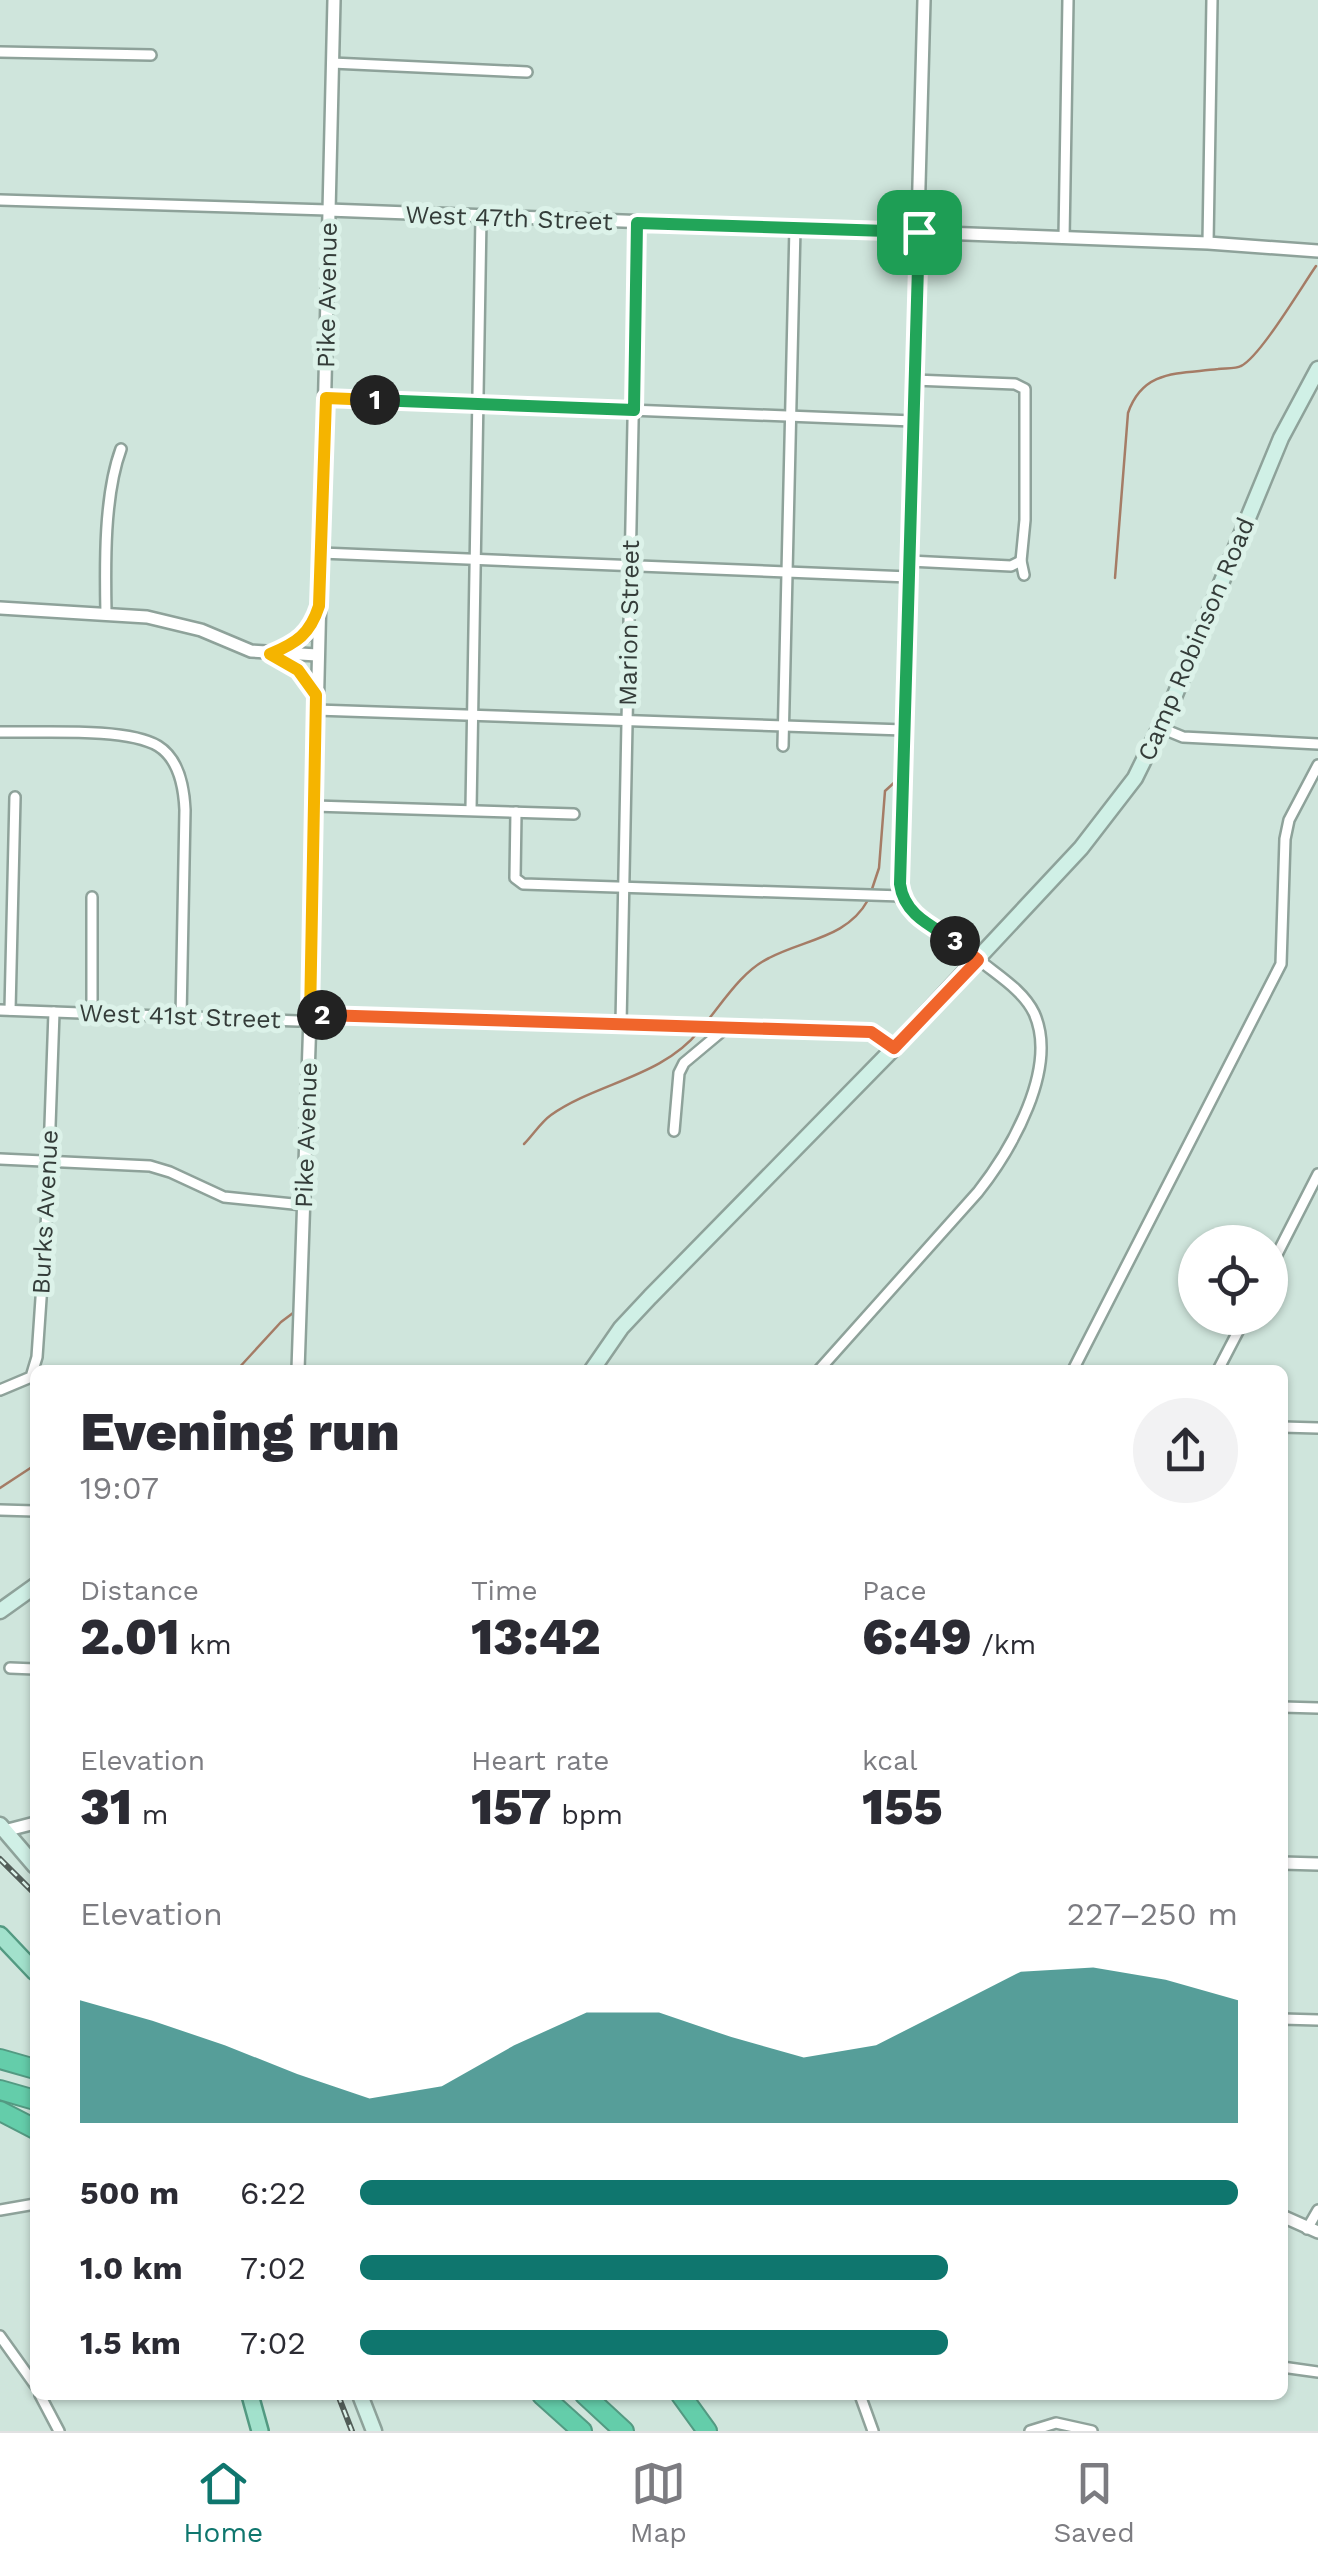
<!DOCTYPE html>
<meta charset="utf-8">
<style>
body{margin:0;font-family:"Work Sans",sans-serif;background:#f2f2f3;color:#2b2b33;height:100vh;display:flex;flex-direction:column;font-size:38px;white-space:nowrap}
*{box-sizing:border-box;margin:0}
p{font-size:32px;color:#7c7c81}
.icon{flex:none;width:55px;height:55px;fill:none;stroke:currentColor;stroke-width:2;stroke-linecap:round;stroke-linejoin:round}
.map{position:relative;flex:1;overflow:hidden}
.drawer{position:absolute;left:30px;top:1365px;width:1258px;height:1035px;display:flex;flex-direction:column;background:#fff;border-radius:15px;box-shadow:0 2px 8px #0004}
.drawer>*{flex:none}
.controls{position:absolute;left:1178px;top:1225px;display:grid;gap:20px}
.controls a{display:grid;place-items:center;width:110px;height:110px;border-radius:50%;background:#fff;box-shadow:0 2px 8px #0004;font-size:50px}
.pin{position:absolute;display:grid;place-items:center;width:85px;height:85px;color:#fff;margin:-42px;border-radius:20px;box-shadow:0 5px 15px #0006}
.km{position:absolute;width:50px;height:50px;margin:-25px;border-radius:50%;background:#222;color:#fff;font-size:28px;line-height:50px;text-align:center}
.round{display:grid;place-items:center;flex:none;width:105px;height:105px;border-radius:52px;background:#f2f2f3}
.head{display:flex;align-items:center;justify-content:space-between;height:170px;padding:0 50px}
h1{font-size:55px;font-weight:800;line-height:75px}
.figures{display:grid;grid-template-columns:repeat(3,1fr);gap:15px;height:170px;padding:10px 50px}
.figures div{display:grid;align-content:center}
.figures b{font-size:50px;font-weight:800}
.figures small{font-size:28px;font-weight:400}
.figures p{font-size:28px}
.chart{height:280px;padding:20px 50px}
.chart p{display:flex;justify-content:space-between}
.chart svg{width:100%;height:180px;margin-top:10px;fill:#0f766e;opacity:.7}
ul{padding:0 50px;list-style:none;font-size:32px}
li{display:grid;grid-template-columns:160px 120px 1fr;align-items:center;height:75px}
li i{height:25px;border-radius:12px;background:#0f766e}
.tab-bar{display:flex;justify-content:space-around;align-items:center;height:140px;border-top:2px solid #e1e1e2;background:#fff;font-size:28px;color:#7c7c81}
.tab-bar a{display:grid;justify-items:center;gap:5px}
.tab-bar .current{color:#0f766e}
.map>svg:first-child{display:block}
</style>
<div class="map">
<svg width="1318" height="2431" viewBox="0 0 1318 2431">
<rect width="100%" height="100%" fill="#cfe5dc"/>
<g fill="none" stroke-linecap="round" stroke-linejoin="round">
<g stroke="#a57c66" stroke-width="2.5">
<path d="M1115,578L1128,413C1143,369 1179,374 1218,369C1224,368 1236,369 1241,366C1260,357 1302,286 1316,266"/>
<path d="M871,892L879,868L885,791L896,781"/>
<path d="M704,1025C723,1002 742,971 769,958C805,939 847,938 868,900"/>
<path d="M524,1144C533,1135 541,1122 551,1115C596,1083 662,1077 699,1031"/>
<path d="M237,1370L281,1322L293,1313"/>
<path d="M0,1488L35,1465"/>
</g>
<defs>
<g id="minor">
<path d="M0,52L151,55"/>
<path d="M332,63L527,72"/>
<path d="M0,200L328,210"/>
<path d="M1064,238L1068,0"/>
<path d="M1208,243L1212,0"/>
<path d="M914,380L1015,384L1025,389V520L1021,561L1024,575"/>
<path d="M326,398L913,421"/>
<path d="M321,553L909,577"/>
<path d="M909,561L1011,566L1021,561"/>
<path d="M106,614C105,564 104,495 121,449"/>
<path d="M316,710L904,730"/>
<path d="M1161,728L1183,737L1318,744"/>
<path d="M0,732C39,733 127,727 158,746C179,759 184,787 185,810L181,1017"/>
<path d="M783,746L795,227"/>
<path d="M314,806L574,814"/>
<path d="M471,809L481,217"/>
<path d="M516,812L515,878L523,884L902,896"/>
<path d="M92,897V1013"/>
<path d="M0,1010L298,1021L325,1014L871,1032L894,1048"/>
<path d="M10,1010L15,797"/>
<path d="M621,1024L637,223"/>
<path d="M674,1131L679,1073L684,1063L727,1027"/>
<path d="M0,1159L150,1166L170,1172L224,1197L303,1205"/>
<path d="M1270,1268L1318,1174"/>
<path d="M819,1370L978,1192C1011,1150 1059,1068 1034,1013C1023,990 997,975 978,959"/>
<path d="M1073,1370L1281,964L1285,839L1289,820L1318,765"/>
<path d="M1218,1370L1245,1318"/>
<path d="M0,1390L31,1377L37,1357L47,1211L54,1012"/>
<path d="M1282,1427L1318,1428"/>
<path d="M0,1510L35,1511"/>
<path d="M10,1668L35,1669"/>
<path d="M1282,1707L1318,1708"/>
<path d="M1282,2019L1318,2020"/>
<path d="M0,2210L35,2204"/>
<path d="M1307,2229L1318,2210"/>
<path d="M0,2336L35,2385"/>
<path d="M1282,2367L1318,2372"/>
<path d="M40,2395L59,2431"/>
<path d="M860,2395L873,2431"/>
<path d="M1030,2431L1056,2423L1092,2431"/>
</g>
<g id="tertiary">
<path d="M924,0L900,885L902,899L913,912L978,959"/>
<path d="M328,210L1208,243L1318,251"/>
<path d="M0,608L147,617L201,630L251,651L317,655"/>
<path d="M274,652L305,636L316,617"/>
<path d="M274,656L298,670L315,693"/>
<path d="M298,1370L310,1017L334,0"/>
<path d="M4,1831L35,1823"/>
<path d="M1282,1863L1318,1864"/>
<path d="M1282,2216L1318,2232"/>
</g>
<g id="secondary">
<path d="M592,1370L621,1328L650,1297L894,1048L1081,848L1135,778L1170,707L1281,438L1318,369"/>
<path d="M0,1611L35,1586"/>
<path d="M0,1825L35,1866"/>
<path d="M360,2395L374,2431"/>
</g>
<g id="primary">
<path d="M0,1935L35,1972"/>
<path d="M250,2395L260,2431"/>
</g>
<g id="motorway">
<path d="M0,2059L35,2069"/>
<path d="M0,2090L35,2100"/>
<path d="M0,2111L35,2129"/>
<path d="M542,2395L582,2431"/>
<path d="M585,2395L624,2431"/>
<path d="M681,2395L707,2431"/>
</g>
</defs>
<use href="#minor" stroke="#8ea29a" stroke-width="14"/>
<use href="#tertiary" stroke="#8ea29a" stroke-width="16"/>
<use href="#secondary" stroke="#8ea29a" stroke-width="19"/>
<use href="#primary" stroke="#539a82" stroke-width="20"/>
<use href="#motorway" stroke="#539a82" stroke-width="22"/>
<use href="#minor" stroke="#fff" stroke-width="9"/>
<use href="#tertiary" stroke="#fff" stroke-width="11"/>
<use href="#secondary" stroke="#d0f0e6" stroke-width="14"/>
<use href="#primary" stroke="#a2e1cc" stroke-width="15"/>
<use href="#motorway" stroke="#64cdaa" stroke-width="18"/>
<defs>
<g id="rail">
<path d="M0,1859L35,1894"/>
<path d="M338,2395L352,2431"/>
</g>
</defs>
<use href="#rail" stroke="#525d58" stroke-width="6"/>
<use href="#rail" stroke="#dcf2e9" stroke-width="2.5" stroke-dasharray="8" stroke-linecap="butt"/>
</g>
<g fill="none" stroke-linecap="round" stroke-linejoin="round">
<defs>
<path id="split-1" d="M375,400L634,410L637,223L919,232"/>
<path id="split-2" d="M322,1015L310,1018L316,695L298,670L270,654C297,643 310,634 319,606L326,398L375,400"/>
<path id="split-3" d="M322,1015L871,1032L894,1048L978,960L955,941"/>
<path id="split-4" d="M919,232L900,884C904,915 932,926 955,941"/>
</defs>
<use href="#split-1" stroke="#fff" stroke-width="20"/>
<use href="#split-2" stroke="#fff" stroke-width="20"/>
<use href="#split-3" stroke="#fff" stroke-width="20"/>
<use href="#split-4" stroke="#fff" stroke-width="20"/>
<use href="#split-1" stroke="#22a559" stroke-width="12"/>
<use href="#split-2" stroke="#f5b400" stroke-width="12"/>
<use href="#split-3" stroke="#f0652b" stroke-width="12"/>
<use href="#split-4" stroke="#22a559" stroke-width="12"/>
</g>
<g text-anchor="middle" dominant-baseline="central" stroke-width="10" stroke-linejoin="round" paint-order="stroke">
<g font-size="25" fill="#343c39" stroke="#dcf2e9">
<text transform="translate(509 218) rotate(2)">West 47th Street</text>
<text transform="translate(327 295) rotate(-89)">Pike Avenue</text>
<text transform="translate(629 623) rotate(-89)">Marion Street</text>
<text transform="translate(1196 639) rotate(-67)">Camp Robinson Road</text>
<text transform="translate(180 1016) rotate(2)">West 41st Street</text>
<text transform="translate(306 1135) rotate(-88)">Pike Avenue</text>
<text transform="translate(45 1212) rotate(-87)">Burks Avenue</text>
</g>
</g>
</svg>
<div class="controls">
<a><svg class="icon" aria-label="locate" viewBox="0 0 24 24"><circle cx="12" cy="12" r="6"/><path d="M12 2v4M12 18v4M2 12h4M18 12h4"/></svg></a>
</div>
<div class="pin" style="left:919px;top:232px;background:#1e9e55"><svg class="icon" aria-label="arrive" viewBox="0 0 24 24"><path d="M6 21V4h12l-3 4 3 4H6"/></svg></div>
<b class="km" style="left:375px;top:400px">1</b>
<b class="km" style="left:322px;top:1015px">2</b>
<b class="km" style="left:955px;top:941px">3</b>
<section class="drawer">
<div class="head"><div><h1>Evening run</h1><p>19:07</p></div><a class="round"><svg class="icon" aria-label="share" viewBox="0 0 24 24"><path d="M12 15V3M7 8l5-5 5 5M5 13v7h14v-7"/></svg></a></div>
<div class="figures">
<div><p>Distance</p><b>2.01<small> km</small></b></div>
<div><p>Time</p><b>13:42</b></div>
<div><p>Pace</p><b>6:49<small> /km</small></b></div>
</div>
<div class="figures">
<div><p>Elevation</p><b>31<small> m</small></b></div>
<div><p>Heart rate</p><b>157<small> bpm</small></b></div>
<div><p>kcal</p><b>155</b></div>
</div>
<div class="chart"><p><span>Elevation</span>227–250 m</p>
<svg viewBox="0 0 160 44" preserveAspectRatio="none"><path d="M0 44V14L10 19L20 25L30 32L40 38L50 35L60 25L70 17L80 17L90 23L100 28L110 25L120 16L130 7L140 6L150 9L160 14V44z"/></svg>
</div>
<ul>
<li><b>500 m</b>6:22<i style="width:100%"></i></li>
<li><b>1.0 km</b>7:02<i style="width:67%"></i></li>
<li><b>1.5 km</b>7:02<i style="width:67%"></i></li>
</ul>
</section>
</div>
<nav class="tab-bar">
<a class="current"><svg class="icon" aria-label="home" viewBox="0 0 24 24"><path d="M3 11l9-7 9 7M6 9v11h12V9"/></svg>Home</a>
<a><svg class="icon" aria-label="map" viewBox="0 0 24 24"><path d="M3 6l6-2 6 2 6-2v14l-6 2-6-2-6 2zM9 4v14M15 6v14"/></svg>Map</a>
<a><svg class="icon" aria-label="saved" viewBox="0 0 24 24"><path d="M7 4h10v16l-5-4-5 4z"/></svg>Saved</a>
</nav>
